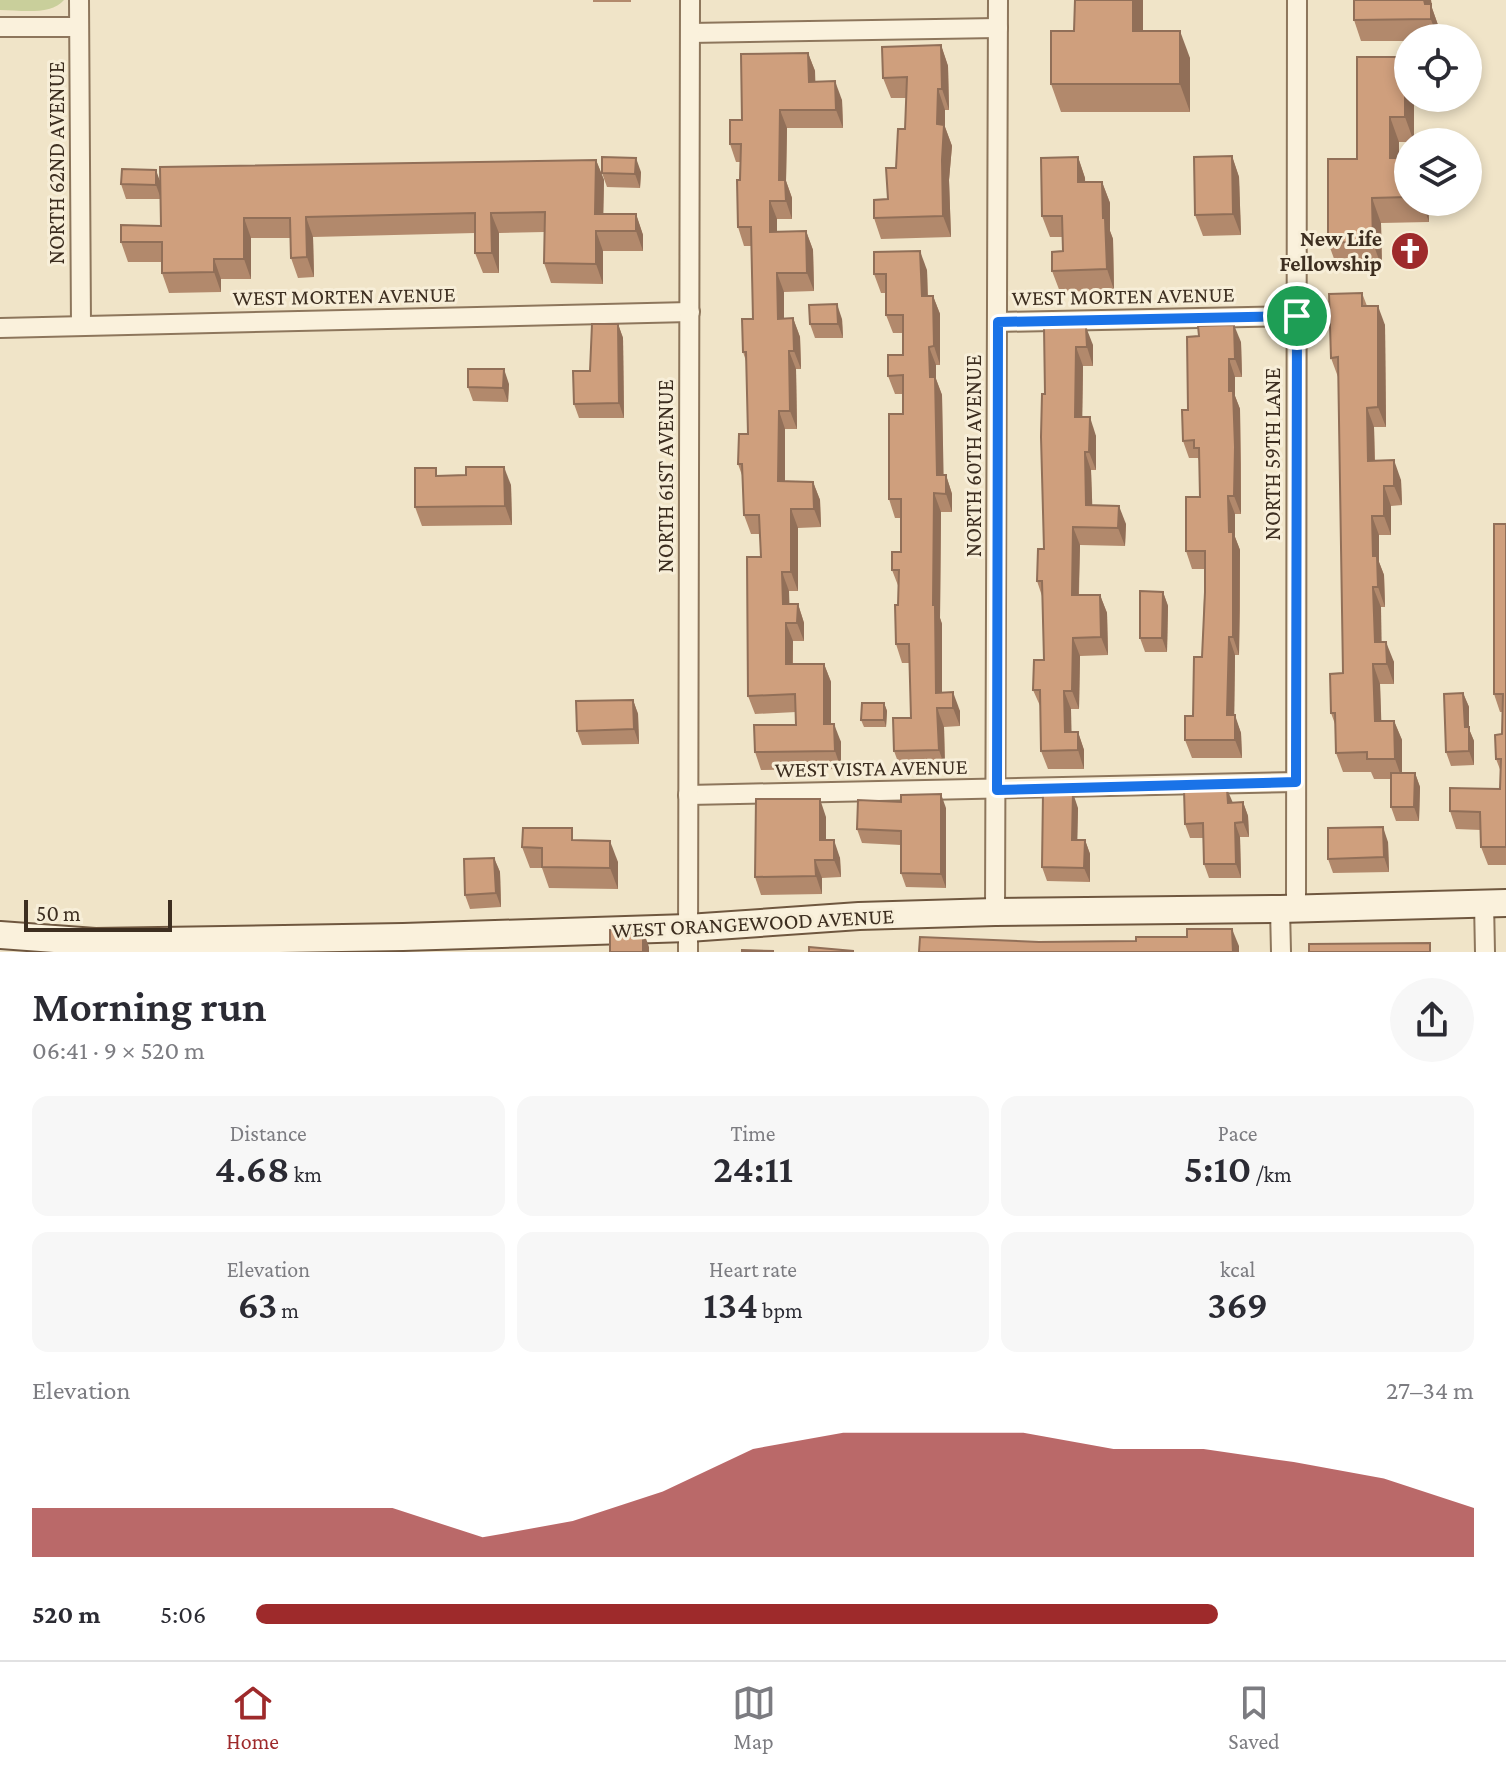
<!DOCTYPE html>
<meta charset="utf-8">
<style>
body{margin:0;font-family:"Crimson Pro",serif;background:#f7f7f7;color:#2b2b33;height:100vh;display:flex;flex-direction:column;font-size:30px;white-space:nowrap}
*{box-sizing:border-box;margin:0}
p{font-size:26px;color:#7c7c81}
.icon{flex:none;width:44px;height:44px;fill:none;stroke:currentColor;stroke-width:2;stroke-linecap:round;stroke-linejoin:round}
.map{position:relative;height:952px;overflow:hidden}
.drawer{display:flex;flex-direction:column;background:#fff;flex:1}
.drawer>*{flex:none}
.buttons{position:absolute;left:1394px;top:24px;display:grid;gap:16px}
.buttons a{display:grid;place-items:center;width:88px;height:88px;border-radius:50%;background:#fff;box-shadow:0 4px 12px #0003;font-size:40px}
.scale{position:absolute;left:24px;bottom:20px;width:148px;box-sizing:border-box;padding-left:8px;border:4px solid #3d2e20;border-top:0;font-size:22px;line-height:28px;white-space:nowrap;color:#3d2e20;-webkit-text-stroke:6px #f7eed8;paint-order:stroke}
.pin{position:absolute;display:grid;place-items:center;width:68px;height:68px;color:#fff;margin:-34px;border:4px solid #fff;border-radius:50%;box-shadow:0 2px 8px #0007}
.round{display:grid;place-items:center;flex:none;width:84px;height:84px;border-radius:42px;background:#f7f7f7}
.summary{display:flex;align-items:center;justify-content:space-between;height:136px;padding:0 32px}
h1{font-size:44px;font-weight:600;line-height:60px}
.figures{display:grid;grid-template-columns:repeat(3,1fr);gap:12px;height:136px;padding:8px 32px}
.figures div{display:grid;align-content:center;border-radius:16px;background:#f7f7f7;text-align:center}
.figures b{font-size:40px;font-weight:600}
.figures small{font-size:22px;font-weight:400}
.figures p{font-size:22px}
.chart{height:224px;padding:16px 32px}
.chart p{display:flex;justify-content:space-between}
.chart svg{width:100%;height:144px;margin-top:8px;fill:#9e2a2b;opacity:.7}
ul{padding:0 32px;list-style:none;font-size:26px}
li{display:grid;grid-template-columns:128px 96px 1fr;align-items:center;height:60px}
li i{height:20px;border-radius:10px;background:#9e2a2b}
.dock{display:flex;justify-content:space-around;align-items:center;height:112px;border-top:2px solid #e1e1e2;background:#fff;font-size:22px;color:#7c7c81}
.dock a{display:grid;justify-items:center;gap:4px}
.dock .selected{color:#9e2a2b}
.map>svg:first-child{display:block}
</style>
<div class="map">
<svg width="1506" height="952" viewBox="0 0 1506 952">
<rect width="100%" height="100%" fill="#f0e4c8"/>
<path fill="#c9cf9b" d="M0,0H64C51,16 19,10 0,10Z"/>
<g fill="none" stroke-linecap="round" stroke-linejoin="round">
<defs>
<g id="street">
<path d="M79,0L81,326"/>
<path d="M0,27H79"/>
<path d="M690,33L998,28"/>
<path d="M998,322L1297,316"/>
<path d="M0,328L690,312"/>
<path d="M688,795L1296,782"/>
<path d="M1484,903L1485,952"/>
<path d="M1280,909L1281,952"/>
<path d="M1296,909L1297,0"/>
<path d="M995,912L998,0"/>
<path d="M688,952L690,0"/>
</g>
<path id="secondary" d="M0,935L95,942L403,937L688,928L859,916L995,912L1280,909L1506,903"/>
</defs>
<use href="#street" stroke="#8d765c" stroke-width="22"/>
<use href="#secondary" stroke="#6f573f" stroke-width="30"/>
<use href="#street" stroke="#faf1dc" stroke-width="18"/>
<use href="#secondary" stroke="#faf1dc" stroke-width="26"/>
</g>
<g fill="#b2896c">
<rect x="593" y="0" width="38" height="2"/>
<path d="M1143,0V31L1190,58V112H1061L1051,84L1074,31Z"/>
<path d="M1354,0H1431L1432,8L1438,25V38H1408V41H1361L1354,20Z"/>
<path d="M941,45L948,66L949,110H945V127L952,146L949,180L951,237L881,239L874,218L888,199L896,168L905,129L906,98H891L883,78Z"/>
<path d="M808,53L815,71V82L842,100L843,128H787L786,181L792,198V219H777V232L806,231L813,250L814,291L784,292V318H793L800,337L801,369H796L797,429H785V481L813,482L820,500L821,527L798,528V591H789V604H798L804,623V641H793V664H824L831,682V724L841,742V769L761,770L755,752L796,725V712L755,714L748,696L761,557L760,534H751L744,515L743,478L738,464L748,434L746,361L743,352L753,319L751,246H744L738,227L740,162H736L730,144L742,120Z"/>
<path d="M1357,57L1414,98V142H1399V158H1408V202H1428L1429,222L1381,223L1382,268L1337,267L1328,242L1357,159Z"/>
<path d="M1232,156L1239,177L1241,235L1203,236L1195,215Z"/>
<path d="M1078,157L1085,178V182H1102L1110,203V231L1113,239L1114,290L1060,292L1052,271L1063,251V237H1050L1042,216Z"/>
<path d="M596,160L604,180L603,214H636L643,235V251H603V284L551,283L544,263V232L499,233V273H483L475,253V233L313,237L314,277L298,278L291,258L290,238H251V279H221V292L169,293L162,273V262H128L121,242L161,226L160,199H126L121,184L160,180Z"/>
<path d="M641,172L640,188L607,187L602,173Z"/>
<path d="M927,270L928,296H933L940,314V365H936V379L942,395L943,475H946L952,494V512H941L940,618L942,624V693L960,711V726L944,727L945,768L901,770L894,751L911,718L910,663H902L896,644L899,588L892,570L901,552V518H895L889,499L903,414V394H895L888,376L903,355V333H893L886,315V293H881L874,274Z"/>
<path d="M1362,293L1367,306L1385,325L1386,427H1374L1375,460L1401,480L1402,505L1391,506V535H1379V562L1384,575L1385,607H1381V642L1394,662V684H1380L1381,721H1394L1402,740V773H1415L1420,787L1419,821H1396L1391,807V779H1374L1371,772H1343L1336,753L1335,724L1331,713L1343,673L1338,377L1331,358Z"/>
<path d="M842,319L843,338H815L810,324Z"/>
<path d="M618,324L623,338L624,418H579L574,404L590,371Z"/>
<path d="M1044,327L1093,345V366H1083L1082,417L1096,436V470H1091L1092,505L1126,524L1125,546L1080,545L1079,595H1100L1107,613L1108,655L1080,656L1079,709H1071V732H1078L1084,750V769H1048L1041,751V708L1033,690L1044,660L1042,596L1037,581L1044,549Z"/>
<path d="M1199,336L1241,342L1242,377H1235V396L1240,409L1241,465V514H1235V537L1240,550V610L1239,655H1235L1234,715L1241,733L1242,758H1192L1185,740L1193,716L1202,657L1205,569H1192L1186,551L1200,497V463L1198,458H1189L1183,441Z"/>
<path d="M509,384L508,402L473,401L468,387Z"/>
<path d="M466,475L511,485L512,525L422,526L415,507L438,476Z"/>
<path d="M1506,524V865H1488L1481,847V830L1456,829L1450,811L1500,789L1501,772L1496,759L1502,734V712H1500L1494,694Z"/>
<path d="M1163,592L1168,606L1167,652H1145L1140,638Z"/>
<path d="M1463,693L1469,707V729L1474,741V765L1451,766L1446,752Z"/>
<path d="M633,700L638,714L639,744L582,745L577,731Z"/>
<path d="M884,703L887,711L886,727H864L861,720Z"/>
<path d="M1243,802L1248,816L1249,837H1240L1241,878H1209L1204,864L1203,838H1190L1185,824L1232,803Z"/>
<path d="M946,808V888L906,887L901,873V845L862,843L857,829Z"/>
<path d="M1078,808L1077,840H1085L1090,854V882L1047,881L1042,867Z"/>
<path d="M826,817V840L840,858L841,877L822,878V894L761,895L755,877Z"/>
<path d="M577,840L618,862V889L549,888L542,868H530L522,847Z"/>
<path d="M1388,842L1389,872L1333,873L1328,859Z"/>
<path d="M494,858L500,872L501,907L470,909L465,895Z"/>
</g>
<g fill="#916f58">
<path d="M1133,0H1143V58L1133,31Z"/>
<path d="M1424,0H1431L1432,8L1438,25V38L1425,4Z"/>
<path d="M1180,31L1190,58V112L1180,84Z"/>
<path d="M941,45L948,66L949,110L942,89Z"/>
<path d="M808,53L815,71L816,100L809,82Z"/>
<path d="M1405,57L1408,65V98H1414V142L1405,117Z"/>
<path d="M835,81L842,100L843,128L836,110Z"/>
<path d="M938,89L945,110V127L952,146L949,180L951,237L943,216L937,124Z"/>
<path d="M780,110L787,128L786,181L792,198V219L779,180Z"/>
<path d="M1390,117L1399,142V183L1390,158Z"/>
<path d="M1232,156L1239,177L1241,235L1233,214Z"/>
<path d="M1078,157L1085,178L1086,203L1078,182Z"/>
<path d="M636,158L641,172L640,188L635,174Z"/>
<path d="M596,160L604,180L603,231L595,214Z"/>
<path d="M156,170L161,184V199L156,185Z"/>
<path d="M1102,182L1110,203V231L1113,239L1114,290L1107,269L1103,218Z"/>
<path d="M1372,198L1381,223L1382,268L1373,243Z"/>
<path d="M770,201L777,219V250L770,232Z"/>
<path d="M1422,202H1428L1429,222Z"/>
<path d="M491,213L499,233V273L492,253Z"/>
<path d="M636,214L643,235V251L636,231Z"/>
<path d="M306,217L313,237L314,277L307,257Z"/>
<path d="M244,218L251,238V279L244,259Z"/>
<path d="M596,231L603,251V284L596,264Z"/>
<path d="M806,231L813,250L814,291L807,273Z"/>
<path d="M920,251L927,270L928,315L922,296Z"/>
<path d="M214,259L221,279V292L214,272Z"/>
<path d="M777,273L784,292V337L778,319Z"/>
<path d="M933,296L940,314V365L934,346Z"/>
<path d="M837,304L842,319L843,338L838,324Z"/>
<path d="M1378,306L1385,325L1386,427L1378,407Z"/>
<path d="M793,318L800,337L801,369L794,351Z"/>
<path d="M618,324L623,338L624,418L619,403Z"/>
<path d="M1234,325L1241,342L1242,377L1235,359Z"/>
<path d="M1086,327L1093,345V366L1087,347Z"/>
<path d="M929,347L936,365V379L942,395L944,494L937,475L930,377Z"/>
<path d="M1076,347L1083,366L1082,436L1075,417Z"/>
<path d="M789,351L796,369L797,429L790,411Z"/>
<path d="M1229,359L1235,377V396L1240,409L1241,514L1234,496Z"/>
<path d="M504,369L509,384L508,402L503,388Z"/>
<path d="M1367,408L1374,427L1375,480L1368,461Z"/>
<path d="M779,411L785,429V500L778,481Z"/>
<path d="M1090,417L1096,436V470L1089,452Z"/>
<path d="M1085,452L1091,470L1093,524L1086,505Z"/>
<path d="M1394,460L1401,480L1402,505L1394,486Z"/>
<path d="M504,467L511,485L512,525L505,506Z"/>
<path d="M946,475L952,494V512L946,494Z"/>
<path d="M813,482L820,500L821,527L814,509Z"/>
<path d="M1384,486L1391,506V535L1384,516Z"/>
<path d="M934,493L941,512L940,618L942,624V708L936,693L933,605Z"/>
<path d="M1228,496L1235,514V537L1240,550L1239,655L1233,637Z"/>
<path d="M1119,506L1126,524L1125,546L1118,528Z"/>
<path d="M791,509L798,528V591L791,572Z"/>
<path d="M1372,516L1379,535V562L1384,575L1385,607L1378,587L1373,556Z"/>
<path d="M1073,527L1080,545L1078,613L1072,595Z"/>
<path d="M782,572L789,591L790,622L783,604Z"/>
<path d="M1373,587L1381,607L1382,662L1375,642Z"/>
<path d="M1163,592L1168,606L1167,652L1162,638Z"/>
<path d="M1100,595L1107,613L1108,655L1101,637Z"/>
<path d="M798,604L804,623V641L797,623Z"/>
<path d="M786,623L793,641L792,683L786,664Z"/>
<path d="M1229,637L1235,655L1234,733L1227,715Z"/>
<path d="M1073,638L1080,656L1079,709L1072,691Z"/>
<path d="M1386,642L1394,662V684L1387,664Z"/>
<path d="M824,664L831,682V742L824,724Z"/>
<path d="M1373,664L1380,684L1382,740L1375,721Z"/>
<path d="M1064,691L1071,709L1072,750L1065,732Z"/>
<path d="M953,692L960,711V726L953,708Z"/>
<path d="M1463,693L1469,707V729L1474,741V765L1469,751L1465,727Z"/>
<path d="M633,700L638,714L639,744L634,729Z"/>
<path d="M884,703L887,711L886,727L884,720Z"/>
<path d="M937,708L944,727L945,768L939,750Z"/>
<path d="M1235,715L1241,733L1242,758L1235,740Z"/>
<path d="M1394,721L1402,740V779L1395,759Z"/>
<path d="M834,724L841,742V769L835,751Z"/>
<path d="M1078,732L1084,750V769L1078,750Z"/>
<path d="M1415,773L1420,787L1419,821L1414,807Z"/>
<path d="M1227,789L1233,803H1228Z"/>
<path d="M1073,793L1078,808L1077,854L1072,840Z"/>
<path d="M941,794L946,808V888L941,874Z"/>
<path d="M820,799L826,817V858L820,840Z"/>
<path d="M1243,802L1248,816L1249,837L1243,822Z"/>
<path d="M1235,823L1240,837L1241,878L1236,864Z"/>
<path d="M1383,827L1388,842L1389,872L1384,857Z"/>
<path d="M834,840L840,858L841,877L834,860Z"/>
<path d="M1085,840L1090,854V882L1084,868Z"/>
<path d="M610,841L618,862V889L610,868Z"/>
<path d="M494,858L500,872L501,907L496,893Z"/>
<path d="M815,860L822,878V894L816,876Z"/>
<path d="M1232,929L1239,946V952H1233Z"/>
<path d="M643,930L649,947V952H643Z"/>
</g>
<g fill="#cf9f7d" stroke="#916f58" stroke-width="2">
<path d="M1075,0H1133V31H1180V84H1051V31H1074Z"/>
<path d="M1354,0H1424L1425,4H1431V19L1354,20Z"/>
<path d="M941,45L942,89H938L937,124L944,125L942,160L943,216L874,218V200L888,199L886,168H896L898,129H905L907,77L883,78L882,47Z"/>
<path d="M808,53L809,82L835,81L836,110H780L779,180H785L786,201H770V232L806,231L807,273H777L778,319L793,318L794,351H789L790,411H779L778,481L813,482L814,509H791V572H782L783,604H798L797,623H786V664H824V724H834L835,751L755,752L754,725H796L795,694L748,696L747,557H761L759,515H744L742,464H738L739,434H748L746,352H743L742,319H753L751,227H738L737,180H740L741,144H730V120H742L741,54Z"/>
<path d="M1357,57H1405V117H1390V158H1408V197L1372,198L1373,243L1328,242V159H1357Z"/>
<path d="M1232,156L1233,214L1195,215L1194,157Z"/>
<path d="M602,157L636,158L635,174L602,173Z"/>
<path d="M1078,157V182H1102L1103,218H1105L1107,269L1052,271V252L1063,251L1062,216H1042L1041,158Z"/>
<path d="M596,160L595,214H636V231H596V264L544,263L545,212L491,213L492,253H475V213L306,217L307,257L291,258L290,218H244V259H214V272L162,273V242H121V225L161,226L160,167Z"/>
<path d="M122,169L156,170V185L121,184Z"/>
<path d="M920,251L922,296H933L934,346L929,347L930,377H935L937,475H946V494L934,493L933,605H935L936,693L953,692V708H937L939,750L894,751L893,718H911L909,644H896L895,605H898L899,570H892V552H901V499H889V414H903V375L888,376V355H903V315H886V274H874V252Z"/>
<path d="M1362,293V306H1378V407L1367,408L1368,461L1394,460V486H1384V516H1372L1373,556H1377L1378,587H1373L1375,642H1386L1387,664H1373L1375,721H1394L1395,759H1367V752L1336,753L1335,713H1331L1330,674L1343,673L1338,357L1331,358L1329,294Z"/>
<path d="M837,304L838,324H810L809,305Z"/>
<path d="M592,324H618L619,403L574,404L573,371H590Z"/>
<path d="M1234,325L1235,359H1229V391H1233L1235,447L1234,496H1228L1229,532H1233V637H1229L1227,715H1235V740H1185V716H1193L1194,657H1202L1205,592V551H1186V497H1200L1199,448H1194V440L1183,441L1182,410H1188L1187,337L1199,336L1198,326Z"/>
<path d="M1044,327H1086L1087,347H1076L1075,417H1090L1089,452H1085L1086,505L1119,506L1118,528L1073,527L1072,595H1100L1101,637L1073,638L1072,691H1064L1065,732H1078V750L1041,751L1040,690H1033L1034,660H1044L1042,581H1037L1038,549H1044L1041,437L1042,394H1045Z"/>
<path d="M468,369H504L503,388L468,387Z"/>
<path d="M466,467H504L505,506L415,507V468H436V476L466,475Z"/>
<path d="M1494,524H1506V847H1481L1480,812L1450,811V788L1500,789L1501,759H1496L1495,735L1502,734L1503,694H1494Z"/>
<path d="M1140,591L1163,592L1162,638H1140Z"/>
<path d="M1463,693L1465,727H1469V751L1446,752L1444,694Z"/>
<path d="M633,700L634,729L577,731L576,701Z"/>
<path d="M862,703H884V720H861Z"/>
<path d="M1391,773H1415L1414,807H1391Z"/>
<path d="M1227,789L1228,803L1243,802V822L1235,823L1236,864H1204L1203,823L1185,824L1184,790Z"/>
<path d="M1043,793H1073L1072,840H1085L1084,868L1042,867Z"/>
<path d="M941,794V874L901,873V831L857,829L858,800L901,802V795Z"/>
<path d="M756,799H820V840H834V860H815L816,876L755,877Z"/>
<path d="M1383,827L1384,857L1328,859V828Z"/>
<path d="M523,828H572V840L610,841V868L542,867V848L522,847Z"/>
<path d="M494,858L496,893L465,895L464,859Z"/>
<path d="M1187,929H1232L1233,952H919L920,937L1039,942L1136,941V937H1187Z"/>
<rect x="610" y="930" width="33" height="22"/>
<path d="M1430,943V952H1309V944Z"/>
<path d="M809,947L853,951V952H809Z"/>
<path d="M742,950L773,951V952H742Z"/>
</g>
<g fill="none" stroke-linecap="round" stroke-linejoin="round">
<defs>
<path id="route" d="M1297,316L1296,782L997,790L998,322Z"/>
</defs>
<use href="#route" stroke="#fff" stroke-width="16"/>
<use href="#route" stroke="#1a73e8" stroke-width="10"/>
</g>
<defs>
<symbol id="church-disc" viewBox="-11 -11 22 22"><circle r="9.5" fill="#9e2a2b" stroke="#f7eed8"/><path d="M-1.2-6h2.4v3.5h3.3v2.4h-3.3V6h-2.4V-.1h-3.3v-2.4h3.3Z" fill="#fff"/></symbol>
</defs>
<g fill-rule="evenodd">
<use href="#church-disc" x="1388" y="229" width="44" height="44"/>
</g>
<g text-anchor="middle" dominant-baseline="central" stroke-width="6" stroke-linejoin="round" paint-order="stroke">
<g font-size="22" fill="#3d2e20" stroke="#f7eed8">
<text transform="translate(56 163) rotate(-90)">NORTH 62ND AVENUE</text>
<text transform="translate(344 296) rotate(-1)">WEST MORTEN AVENUE</text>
<text transform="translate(1123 296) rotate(-1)">WEST MORTEN AVENUE</text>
<text transform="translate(1272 454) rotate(-90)">NORTH 59TH LANE</text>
<text transform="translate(973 456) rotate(-90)">NORTH 60TH AVENUE</text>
<text transform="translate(665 476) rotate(-90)">NORTH 61ST AVENUE</text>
<text transform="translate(871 768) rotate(-1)">WEST VISTA AVENUE</text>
<text transform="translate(753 923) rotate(-3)">WEST ORANGEWOOD AVENUE</text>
</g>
<g font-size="22" font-weight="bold" fill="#3d2e20" stroke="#f7eed8" text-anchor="end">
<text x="1382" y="238">New Life<tspan x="1382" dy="25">Fellowship</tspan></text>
</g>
</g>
</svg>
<div class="buttons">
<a><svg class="icon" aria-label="locate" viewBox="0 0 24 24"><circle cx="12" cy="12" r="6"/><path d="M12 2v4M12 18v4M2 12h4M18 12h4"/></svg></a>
<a><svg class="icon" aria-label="layers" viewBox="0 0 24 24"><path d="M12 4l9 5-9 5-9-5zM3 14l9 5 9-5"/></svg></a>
</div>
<div class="scale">50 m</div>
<div class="pin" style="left:1297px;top:316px;background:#1e9e55"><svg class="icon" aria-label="arrive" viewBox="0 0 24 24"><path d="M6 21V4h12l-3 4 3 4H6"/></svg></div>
</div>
<section class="drawer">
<div class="summary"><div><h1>Morning run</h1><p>06:41 · 9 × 520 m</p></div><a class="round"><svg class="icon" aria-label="share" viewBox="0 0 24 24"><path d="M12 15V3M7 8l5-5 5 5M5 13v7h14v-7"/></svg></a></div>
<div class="figures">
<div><p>Distance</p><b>4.68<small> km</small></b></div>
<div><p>Time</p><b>24:11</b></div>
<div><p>Pace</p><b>5:10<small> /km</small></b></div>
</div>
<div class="figures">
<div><p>Elevation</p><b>63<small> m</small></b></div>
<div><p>Heart rate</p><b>134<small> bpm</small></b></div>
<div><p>kcal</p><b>369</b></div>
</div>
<div class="chart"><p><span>Elevation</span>27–34 m</p>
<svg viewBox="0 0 160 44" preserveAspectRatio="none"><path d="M0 44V29L10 29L20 29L30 29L40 29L50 38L60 33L70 24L80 11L90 6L100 6L110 6L120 11L130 11L140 15L150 20L160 29V44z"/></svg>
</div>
<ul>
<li><b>520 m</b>5:06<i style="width:79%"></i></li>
</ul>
</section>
<nav class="dock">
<a class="selected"><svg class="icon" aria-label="home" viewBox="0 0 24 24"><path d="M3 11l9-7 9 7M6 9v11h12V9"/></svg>Home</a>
<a><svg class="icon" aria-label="map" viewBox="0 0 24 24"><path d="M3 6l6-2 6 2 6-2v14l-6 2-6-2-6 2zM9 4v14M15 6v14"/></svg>Map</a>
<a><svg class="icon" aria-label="saved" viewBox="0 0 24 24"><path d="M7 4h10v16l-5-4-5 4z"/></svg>Saved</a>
</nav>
